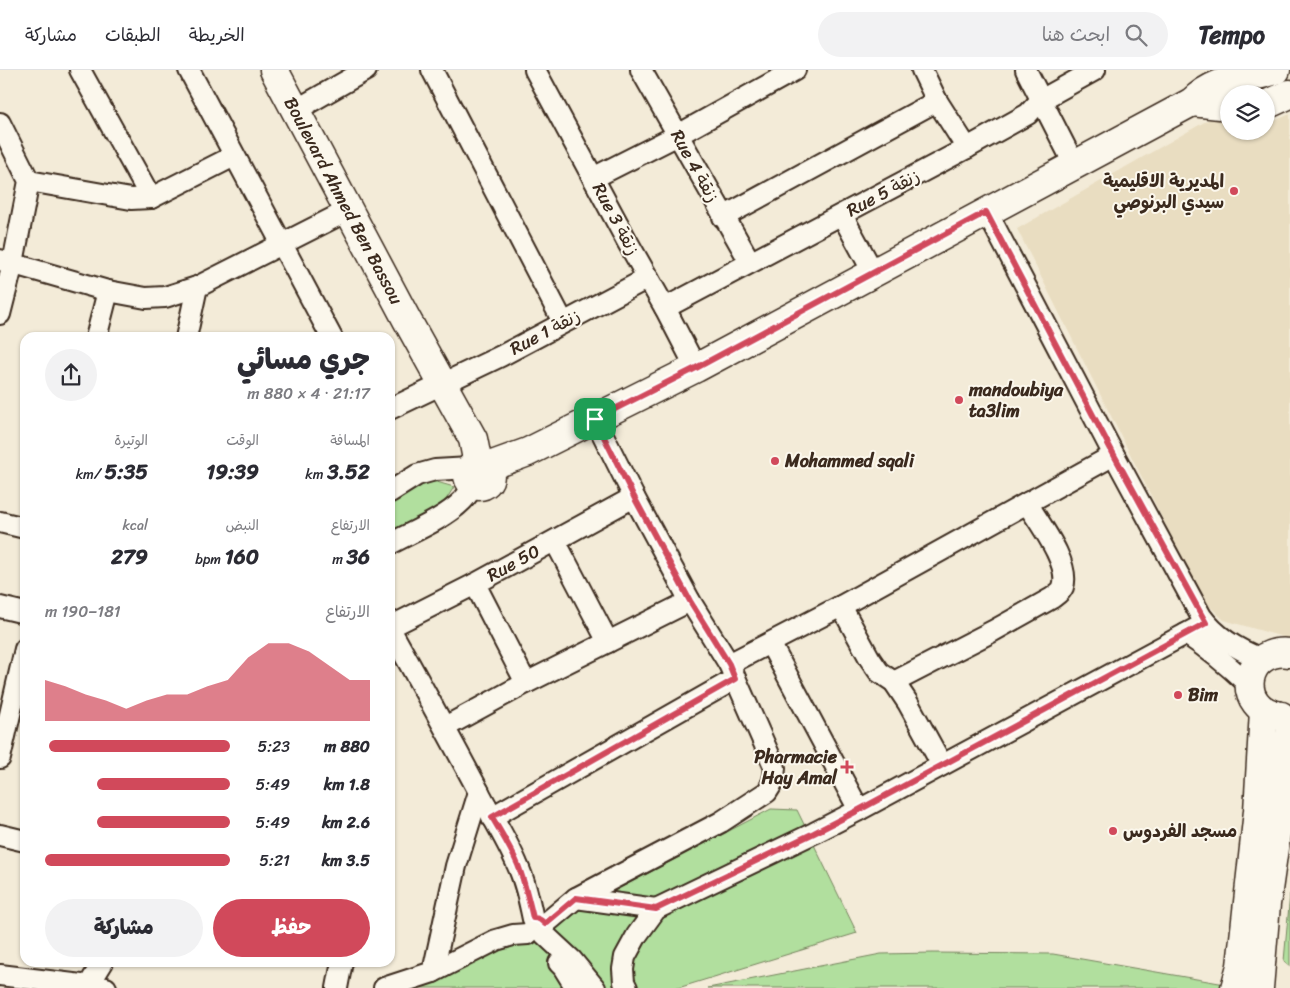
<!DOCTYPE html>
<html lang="ar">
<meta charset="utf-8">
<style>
body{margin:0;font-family:Sriracha,"Playpen Sans Arabic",sans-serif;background:#f2f2f3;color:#2b2b33;direction:rtl;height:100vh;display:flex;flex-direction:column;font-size:19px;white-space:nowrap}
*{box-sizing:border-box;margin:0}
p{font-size:16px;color:#7c7c81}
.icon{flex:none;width:28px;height:28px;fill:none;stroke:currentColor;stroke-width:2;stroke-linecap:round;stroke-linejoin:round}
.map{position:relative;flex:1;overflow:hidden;direction:ltr}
.sheet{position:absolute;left:20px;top:262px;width:375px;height:635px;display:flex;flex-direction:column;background:#fff;border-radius:15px;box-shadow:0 1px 4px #0004;direction:rtl}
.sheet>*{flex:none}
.fabs{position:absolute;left:1220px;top:15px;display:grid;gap:10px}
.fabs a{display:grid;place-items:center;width:55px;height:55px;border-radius:50%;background:#fff;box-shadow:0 1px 4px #0004;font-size:25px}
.pin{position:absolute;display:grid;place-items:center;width:42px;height:42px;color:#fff;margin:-21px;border-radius:10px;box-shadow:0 2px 8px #0006}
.round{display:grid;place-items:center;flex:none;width:52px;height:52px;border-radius:26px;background:#f2f2f3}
.overview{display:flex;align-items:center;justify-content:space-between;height:85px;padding:0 25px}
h1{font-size:28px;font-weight:800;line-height:38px}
.stats{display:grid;grid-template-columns:repeat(3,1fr);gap:8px;height:85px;padding:5px 25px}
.stats div{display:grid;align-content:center}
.stats b{font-size:21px;font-weight:800}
.stats small{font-size:14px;font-weight:400}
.stats p{font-size:14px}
.chart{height:140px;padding:10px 25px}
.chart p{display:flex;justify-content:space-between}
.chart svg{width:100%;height:90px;margin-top:5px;fill:#d1495b;opacity:.7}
.cta{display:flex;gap:10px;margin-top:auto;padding:10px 25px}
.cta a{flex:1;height:58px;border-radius:30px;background:#d1495b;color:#fff;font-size:20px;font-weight:800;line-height:58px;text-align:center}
.cta a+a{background:#f2f2f3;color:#2b2b33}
ul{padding:0 25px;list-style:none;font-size:16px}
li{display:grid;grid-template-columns:80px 60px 1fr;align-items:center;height:38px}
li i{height:12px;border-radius:6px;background:#d1495b}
header{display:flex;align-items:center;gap:30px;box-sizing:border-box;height:70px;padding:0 25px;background:#fff;border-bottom:1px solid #e1e1e2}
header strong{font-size:24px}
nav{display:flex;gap:28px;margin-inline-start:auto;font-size:18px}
.search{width:350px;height:45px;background:#f2f2f3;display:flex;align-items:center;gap:12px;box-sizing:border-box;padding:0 18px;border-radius:28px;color:#7c7c81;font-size:19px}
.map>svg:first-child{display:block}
</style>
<header>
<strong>Tempo</strong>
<div class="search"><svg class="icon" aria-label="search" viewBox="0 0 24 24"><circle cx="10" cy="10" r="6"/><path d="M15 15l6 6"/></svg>ابحث هنا</div>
<nav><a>الخريطة</a><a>الطبقات</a><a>مشاركة</a></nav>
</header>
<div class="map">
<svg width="1290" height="918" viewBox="0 0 1290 918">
<rect width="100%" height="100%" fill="#f3ebd8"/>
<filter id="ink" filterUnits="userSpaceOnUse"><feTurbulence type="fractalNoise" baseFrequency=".02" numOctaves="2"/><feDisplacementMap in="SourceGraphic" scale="10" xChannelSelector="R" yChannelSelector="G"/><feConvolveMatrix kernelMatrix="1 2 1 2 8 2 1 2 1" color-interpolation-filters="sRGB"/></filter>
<g filter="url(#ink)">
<path fill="#e9ddc1" d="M1290,44V569L1224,550L1204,531L1017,159L1215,46L1229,47V61H1266V49L1277,50Z"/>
<g fill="#b1df9e" stroke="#76845e">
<path d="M430,410L454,417L442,436L390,463V435Z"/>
<path d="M771,739L797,740L857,863L678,918H407L493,884Z"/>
<path d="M1290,824V896L1284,891Z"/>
<path d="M933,883L1053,884L1248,918H708L881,884Z"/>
</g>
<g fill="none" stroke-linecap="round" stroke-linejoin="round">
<defs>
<g id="street">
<path d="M80,0L151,128"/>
<path d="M189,0L332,268"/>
<path d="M432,0L563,252"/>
<path d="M535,0L627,171L665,238L696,298"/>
<path d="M641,0L750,192"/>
<path d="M922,0L937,31L967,78"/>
<path d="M1026,0L1075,96"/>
<path d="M296,40L366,0"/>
<path d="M0,53L29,111L13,193L0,244"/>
<path d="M593,108L678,65L795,0"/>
<path d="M29,111L131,129L151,128L234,86"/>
<path d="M987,142L1114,385L1201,546C1216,567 1238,580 1262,589"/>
<path d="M842,145L873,202"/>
<path d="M723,147L937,31"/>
<path d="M0,190L108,221L146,228L165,227L197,217L349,140"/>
<path d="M665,238L967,78L1028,44L1041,30L1095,0"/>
<path d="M96,268L108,221"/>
<path d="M186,268L197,217"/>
<path d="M390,339L501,286L648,208"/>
<path d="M390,422L417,405L435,400L470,398"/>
<path d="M0,452L25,458"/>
<path d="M555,471L608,572"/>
<path d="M390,474C412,462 444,449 462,431C466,427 470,421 474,416"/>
<path d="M475,514L526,613"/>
<path d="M841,536L870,589L879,602L894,612L908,633L942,695"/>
<path d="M0,537L25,543"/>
<path id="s1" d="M390,557L475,514L634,427"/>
<path d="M390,559C420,612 449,666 478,720C490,744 506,768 517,794C525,811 529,830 533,849"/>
<path d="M1186,564C1209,579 1229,596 1249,615"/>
<path d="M770,573L859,740"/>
<path d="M729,594L841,536L1114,385"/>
<path d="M894,612L993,561L1052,528C1056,525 1061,522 1063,517C1071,494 1039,453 1027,433"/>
<path d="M445,657L526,613L690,531"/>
<path d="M0,688L25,579"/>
<path d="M492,747L735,609"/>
<path d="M0,765L25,771"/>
<path d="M576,828L656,839"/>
<path d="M545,854L576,828L721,752L767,722C773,714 774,708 775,698L729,594L690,531L634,427L595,349"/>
<path d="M544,864L572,890L595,918"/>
<path d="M559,893L563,897L576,918"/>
<path d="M433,902L456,796L479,722"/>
<path d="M0,905L106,918"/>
<path d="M87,918L103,892"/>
<path d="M337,918L342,892"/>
<path d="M384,918L433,902L496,870L513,865L528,864"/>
<path d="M627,918L624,912L623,899L625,887L637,865L656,839L814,763L859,740L1206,553"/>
</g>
<g id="secondary">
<path id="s2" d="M274,0L407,250L473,369L478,394"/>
<path d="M1192,32L1229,36"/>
<path d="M1266,35L1290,24"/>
<circle cx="479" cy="405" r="11"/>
<path d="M487,397L528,382L696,298L1192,32C1218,6 1244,11 1276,0"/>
<path d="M1281,646C1234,640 1242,577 1290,583"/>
<path d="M1235,918L1241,896L1258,741L1264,641"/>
<path d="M1259,918L1266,834L1290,664"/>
</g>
</defs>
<use href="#street" stroke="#3b2a1e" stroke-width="24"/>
<use href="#secondary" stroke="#3b2a1e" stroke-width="31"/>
<use href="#street" stroke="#fbf7ec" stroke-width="20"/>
<use href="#secondary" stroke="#fbf7ec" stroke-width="28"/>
</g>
</g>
<g fill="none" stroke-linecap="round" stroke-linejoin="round" filter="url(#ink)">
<defs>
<path id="route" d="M986,142L1114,385L1206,553L859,740L814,763L656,839L576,828L545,854C541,850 539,848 533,848C529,831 525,813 518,795C511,778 501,763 492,747L735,609L729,594L690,531L634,427L595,349L696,298Z"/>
</defs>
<use href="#route" stroke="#fff" stroke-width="10"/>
<use href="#route" stroke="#d1495b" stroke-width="6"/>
</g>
<g fill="#d1495b" stroke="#fbf7ec" stroke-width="2">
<circle cx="1234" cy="121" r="5"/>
<circle cx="959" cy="330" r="5"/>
<circle cx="775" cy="391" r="5"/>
<circle cx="1178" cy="625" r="5"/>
<path d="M844.5 689.5h5v5h5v5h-5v5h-5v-5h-5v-5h5z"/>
<circle cx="1113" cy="761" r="5"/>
</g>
<g text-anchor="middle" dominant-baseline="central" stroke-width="4" stroke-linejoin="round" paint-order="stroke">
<g font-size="18" fill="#3b2a1e" stroke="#fbf7ec">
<text transform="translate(695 96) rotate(61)">Rue 4 زنقة</text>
<text transform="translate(883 123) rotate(-28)">Rue 5 زنقة</text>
<text stroke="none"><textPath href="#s2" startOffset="148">Boulevard Ahmed Ben Bassou</textPath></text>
<text transform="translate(616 149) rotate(62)">Rue 3 زنقة</text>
<text transform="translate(545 262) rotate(-28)">Rue 1 زنقة</text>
<text stroke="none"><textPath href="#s1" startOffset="139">Rue 50</textPath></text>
</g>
<g font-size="18" font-weight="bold" fill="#3b2a1e" stroke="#fbf7ec" text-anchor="start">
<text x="1224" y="111" text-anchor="end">المديرية الاقليمية<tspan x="1224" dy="21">سيدي البرنوصي</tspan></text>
<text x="969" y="320">mandoubiya<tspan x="969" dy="21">ta3lim</tspan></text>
<text x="785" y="391">Mohammed sqali</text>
<text x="1188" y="625">Bim</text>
<text x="837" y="687" text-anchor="end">Pharmacie<tspan x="837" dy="21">Hay Amal</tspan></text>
<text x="1123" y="761">مسجد الفردوس</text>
</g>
</g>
</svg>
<div class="fabs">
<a><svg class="icon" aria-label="layers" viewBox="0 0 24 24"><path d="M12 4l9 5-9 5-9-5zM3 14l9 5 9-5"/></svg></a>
</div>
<div class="pin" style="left:595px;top:349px;background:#1e9e55"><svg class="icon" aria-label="arrive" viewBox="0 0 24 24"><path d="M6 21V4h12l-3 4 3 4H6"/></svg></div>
<section class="sheet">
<div class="overview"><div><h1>جري مسائي</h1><p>21:17 · 4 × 880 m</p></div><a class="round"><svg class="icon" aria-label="share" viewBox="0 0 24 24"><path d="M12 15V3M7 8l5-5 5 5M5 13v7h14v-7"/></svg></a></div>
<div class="stats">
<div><p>المسافة</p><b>3.52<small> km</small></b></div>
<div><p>الوقت</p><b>19:39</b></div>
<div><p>الوتيرة</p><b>5:35<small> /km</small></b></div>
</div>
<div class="stats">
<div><p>الارتفاع</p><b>36<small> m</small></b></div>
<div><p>النبض</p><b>160<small> bpm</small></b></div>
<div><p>kcal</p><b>279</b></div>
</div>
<div class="chart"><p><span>الارتفاع</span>181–190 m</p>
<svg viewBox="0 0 160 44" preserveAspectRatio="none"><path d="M0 44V24L10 27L20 31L30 34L40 38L50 34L60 31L70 31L80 27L90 24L100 13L110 6L120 6L130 10L140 17L150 24L160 24V44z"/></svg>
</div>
<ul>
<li><b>880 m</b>5:23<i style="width:98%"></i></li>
<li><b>1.8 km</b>5:49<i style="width:72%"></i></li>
<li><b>2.6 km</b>5:49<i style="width:72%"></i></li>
<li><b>3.5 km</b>5:21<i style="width:100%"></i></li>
</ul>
<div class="cta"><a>حفظ</a><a>مشاركة</a></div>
</section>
</div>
